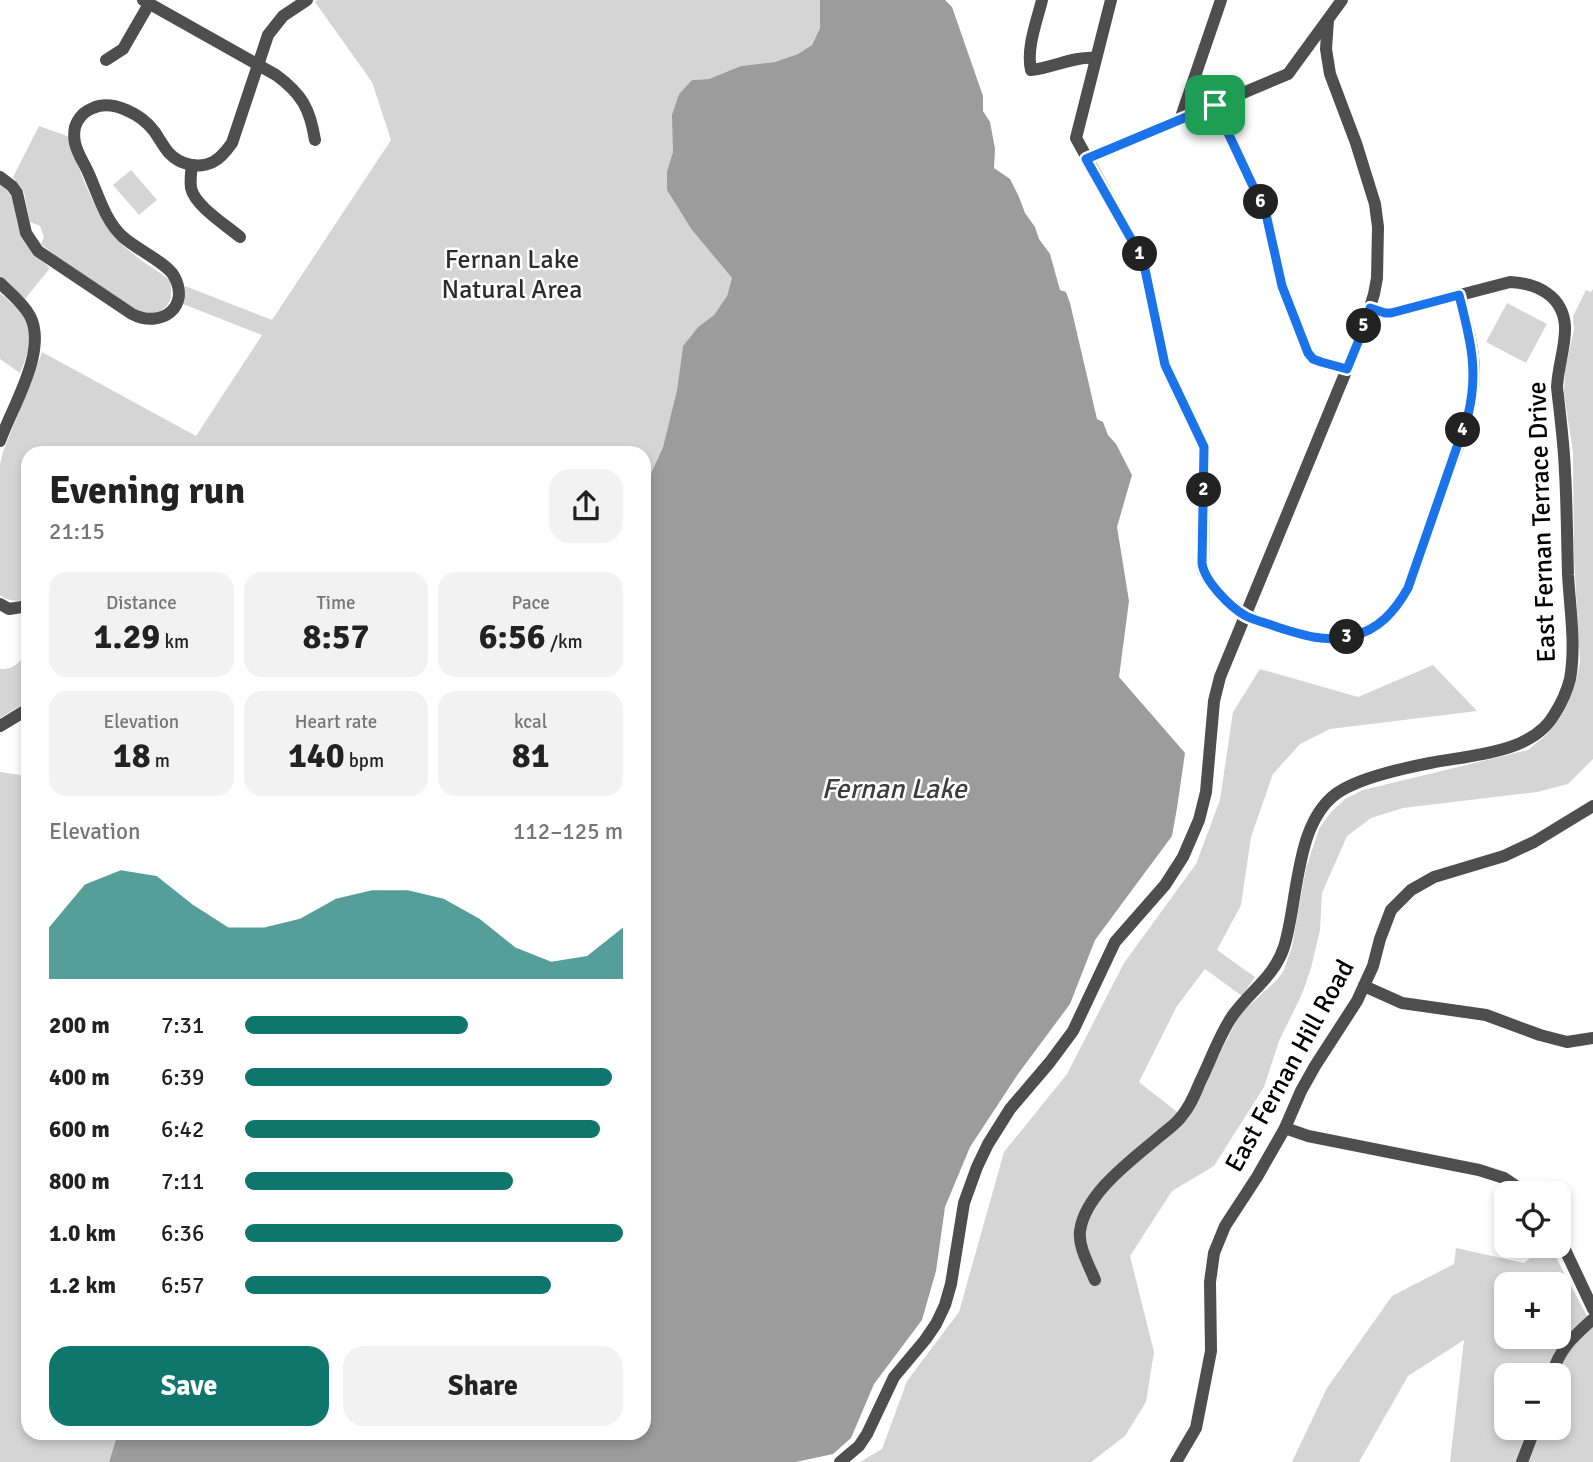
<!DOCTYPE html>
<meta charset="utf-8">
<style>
body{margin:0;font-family:Signika,sans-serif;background:#f2f2f2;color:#222;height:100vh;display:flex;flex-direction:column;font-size:26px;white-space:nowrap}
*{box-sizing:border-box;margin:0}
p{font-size:23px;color:#767676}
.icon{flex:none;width:38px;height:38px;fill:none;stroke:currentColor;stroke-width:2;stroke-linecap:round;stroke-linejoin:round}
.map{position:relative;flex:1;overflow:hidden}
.side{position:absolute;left:21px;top:446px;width:630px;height:994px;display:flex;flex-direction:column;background:#fff;border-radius:21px;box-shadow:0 4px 10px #0003}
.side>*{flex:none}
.buttons{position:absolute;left:1494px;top:1181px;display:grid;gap:14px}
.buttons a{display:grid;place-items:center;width:77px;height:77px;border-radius:14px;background:#fff;box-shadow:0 4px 10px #0003;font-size:35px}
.pin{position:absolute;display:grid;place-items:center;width:60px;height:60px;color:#fff;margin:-30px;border-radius:14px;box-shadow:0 4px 10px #0006}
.km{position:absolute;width:35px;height:35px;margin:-18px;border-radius:50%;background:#222;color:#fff;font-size:19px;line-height:35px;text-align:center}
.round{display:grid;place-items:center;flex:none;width:74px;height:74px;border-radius:21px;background:#f2f2f2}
.summary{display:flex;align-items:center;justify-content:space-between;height:119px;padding:0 28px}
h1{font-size:38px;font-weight:800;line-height:52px}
.stats{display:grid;grid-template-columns:repeat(3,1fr);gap:10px;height:119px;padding:7px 28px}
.stats div{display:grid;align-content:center;border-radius:18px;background:#f2f2f2;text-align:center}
.stats b{font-size:35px;font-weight:800}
.stats small{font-size:19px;font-weight:400}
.stats p{font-size:19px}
.chart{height:196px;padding:14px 28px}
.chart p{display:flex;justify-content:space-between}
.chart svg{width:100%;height:126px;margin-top:7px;fill:#0f766e;opacity:.7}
.action{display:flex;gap:14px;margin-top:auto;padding:14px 28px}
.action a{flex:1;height:80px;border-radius:21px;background:#0f766e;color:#fff;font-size:28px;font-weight:800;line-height:80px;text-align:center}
.action a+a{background:#f2f2f2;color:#222}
ul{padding:0 28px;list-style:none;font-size:23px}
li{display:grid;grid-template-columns:112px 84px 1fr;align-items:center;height:52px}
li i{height:18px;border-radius:9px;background:#0f766e}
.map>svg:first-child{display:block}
</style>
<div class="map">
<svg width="1593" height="1462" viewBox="0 0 1593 1462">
<rect width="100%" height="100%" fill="#fff"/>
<g fill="#d5d5d5" fill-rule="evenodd">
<path d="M317,0H820V28L812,45L798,54L775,62L741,66L709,79L692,80L679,94L673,115V152L667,171L692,230L732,278L727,296L714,315L698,327L683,346L677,390L663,447L644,489V453H28V600C18,601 8,602 0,595V464L3,452L31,382L42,352L196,436L262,335L183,304L185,286L272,320L391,140L372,82L315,2Z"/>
<path d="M39,126L70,137C73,159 99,220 114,236C129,254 152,267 170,280C173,299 171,305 155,315L140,312L58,258L41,244L44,237L40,226L30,222L24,192L13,177Z"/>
<path d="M131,170L157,200L139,215L113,185Z"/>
<path d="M0,184C18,194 13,217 21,234C28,249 38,258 50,268L25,299L0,276Z"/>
<path d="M1593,289V759L1568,784L1537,792L1403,808L1371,818L1347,836L1322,893L1320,930L1311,968L1302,994L1279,1041L1264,1087L1214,1166L1172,1191L1130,1256L1154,1352L1146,1402L1125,1436L1091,1462H860L882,1449L907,1381L959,1312L1004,1152L1067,1074L1124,963L1196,864L1220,800L1233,712L1260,669L1358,697L1433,665L1477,711L1330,729L1300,744L1273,774L1251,837L1241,905L1217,950L1255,977L1242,996L1205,969L1177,1006L1139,1082L1186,1119L1240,1014L1277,980L1284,970L1292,947L1306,868L1319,829L1331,812L1345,799L1363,790L1528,750C1533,745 1540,741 1545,736C1565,717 1576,687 1580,661L1574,558L1573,453L1564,393L1565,369L1574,330L1573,316L1586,290L1591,292Z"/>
<path d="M0,293C7,299 15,306 21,313C36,332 28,353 20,373L0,359Z"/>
<path d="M1507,303L1547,324L1526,363L1486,342Z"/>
<path d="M28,645V701L0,718V669C15,670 25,659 28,645Z"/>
<path d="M0,772L28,776V1433H118L109,1462H0Z"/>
<path d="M1543,1246H1550L1593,1327V1462H1450L1464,1340L1408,1376L1359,1462H1292L1327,1388L1392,1296L1454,1264L1456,1248L1524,1263ZM1507,1284H1559V1337H1507ZM1507,1376H1559V1428H1507Z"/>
</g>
<path fill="#9c9c9c" d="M820,0H945L952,7L983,96V111L990,122L995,149L994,168L1010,179L1019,197L1025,213L1035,227L1039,239L1050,254L1060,290L1066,292L1070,303L1097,419L1103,422L1108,435L1116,444L1132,475L1117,527L1129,601L1119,677L1185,753L1177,808L1172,836L1095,940L1070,1004L1018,1074L970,1147L945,1207L936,1271L922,1320L874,1384L851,1438L833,1454L796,1462H109L118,1433H644V489L663,447L677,390L683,346L698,327L714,315L727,296L732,278L692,230L667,190V171L673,152L672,115L679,94L692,80L709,79L741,66L775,62L798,54L812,45L820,28Z"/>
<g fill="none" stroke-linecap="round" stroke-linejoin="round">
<g stroke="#4e4e4e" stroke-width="12">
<path d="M143,0L276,75C302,94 310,109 315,140"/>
<path d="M1042,0C1037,21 1026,48 1031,70C1053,68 1073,56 1096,58"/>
<path d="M1111,0L1076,138L1143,260L1165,365L1204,447L1203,571C1212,587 1229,608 1247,616C1259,623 1274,626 1287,630C1320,640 1349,645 1379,624C1389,617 1397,607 1403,596C1417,572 1425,537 1434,511C1449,467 1473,421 1474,373C1474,347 1466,320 1459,295"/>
<path d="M106,60L123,49L149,4"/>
<path d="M1215,105L1266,214L1282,286L1308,353C1317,364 1333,365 1347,369"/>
<path d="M1180,120L1221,0"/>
<path d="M1086,159L1288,74L1342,0"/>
<path d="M192,165C191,172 190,180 191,188C195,206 226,225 240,237"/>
<path d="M0,177L12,186L17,193L26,233L38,251L132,314C161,329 191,307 174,276C167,263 136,249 123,237C105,221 98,194 88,172C84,163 77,153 75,143C74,138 74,132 75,127C78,118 85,111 93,108C113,99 142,115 154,131C159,138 163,146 169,153C180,165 199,169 213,162C221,158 227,150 232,143L268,35L283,16L307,0"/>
<path d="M0,283C10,293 23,303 30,316C48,351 12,407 0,441"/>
<path d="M0,604L9,609L28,606"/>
<path d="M0,726L28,709"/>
<path d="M1364,986L1402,1003L1486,1015L1540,1035L1567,1042L1593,1038"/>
<path d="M1285,1128L1308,1136L1479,1170L1504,1178L1528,1194"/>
<path d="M1559,1237L1593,1309"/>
<path d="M1095,1280C1089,1265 1078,1247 1080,1231C1085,1193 1133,1159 1160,1136C1167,1130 1176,1124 1181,1117C1190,1107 1195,1094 1200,1082C1211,1060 1219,1035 1233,1015C1251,990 1274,977 1284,947C1299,900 1294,817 1342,790C1364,777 1404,768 1430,763C1470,755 1531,754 1554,715C1561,704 1567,691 1570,679C1576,646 1570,609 1568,575C1567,541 1567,507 1565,472C1564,444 1560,415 1557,387C1558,366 1566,345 1565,326C1563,296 1537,283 1510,282L1391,313H1386L1370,308"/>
<path d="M1551,1376C1561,1347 1571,1339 1593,1319"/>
<path d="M840,1462L859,1446L867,1434L894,1377L925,1340L936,1324L945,1305L951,1284L964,1203L977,1167L988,1144L1010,1109L1050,1062L1073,1031L1115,942L1165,885L1183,857L1199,820L1206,792L1214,701L1220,677L1363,330L1374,294L1377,278L1378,227L1375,204L1356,143L1330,74L1326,49L1328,20"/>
<path d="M1176,1462L1196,1428L1211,1351L1210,1282L1214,1253L1225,1226L1257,1177L1285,1128L1301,1091L1315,1066L1357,1001L1373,966L1380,939L1391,910L1411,890L1434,877L1504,856L1534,842L1593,806"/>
<path d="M1522,1462L1535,1428"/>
</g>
</g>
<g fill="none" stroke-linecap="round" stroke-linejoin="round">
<defs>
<path id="route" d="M1215,105L1266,214L1282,286L1308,353L1313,359L1321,362L1347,369L1363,330L1370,308L1385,313H1391L1459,295C1470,338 1479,371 1468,415L1408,588C1395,611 1379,630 1352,636C1326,643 1302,635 1277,627C1267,623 1256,621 1246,616C1231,608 1204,581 1202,563L1204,447L1165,365L1143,260L1086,159Z"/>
</defs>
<use href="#route" stroke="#fff" stroke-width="14"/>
<use href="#route" stroke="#1a73e8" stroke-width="9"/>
</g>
<g text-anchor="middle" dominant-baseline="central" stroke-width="5" stroke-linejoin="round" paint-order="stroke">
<g font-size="26" fill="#2c2c2c" stroke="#fff">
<text x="512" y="260">Fernan Lake<tspan x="512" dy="30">Natural Area</tspan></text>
</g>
<g font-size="26" fill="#000" stroke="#fff">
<text transform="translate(1542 522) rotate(-92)">East Fernan Terrace Drive</text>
<text transform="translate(1290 1066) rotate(-61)">East Fernan Hill Road</text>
</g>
<g font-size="28" font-style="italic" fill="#3d3d3d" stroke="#fff">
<text x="894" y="789">Fernan Lake</text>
</g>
</g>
</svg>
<div class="buttons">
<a><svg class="icon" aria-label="locate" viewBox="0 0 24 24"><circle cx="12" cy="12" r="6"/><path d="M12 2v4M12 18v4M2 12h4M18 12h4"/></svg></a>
<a>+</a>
<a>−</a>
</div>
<div class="pin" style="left:1215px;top:105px;background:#1e9e55"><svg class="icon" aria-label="arrive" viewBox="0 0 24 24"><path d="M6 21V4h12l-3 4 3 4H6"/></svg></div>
<b class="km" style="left:1140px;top:254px">1</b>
<b class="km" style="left:1204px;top:490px">2</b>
<b class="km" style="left:1347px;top:637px">3</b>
<b class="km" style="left:1463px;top:430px">4</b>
<b class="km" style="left:1364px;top:326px">5</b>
<b class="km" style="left:1261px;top:202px">6</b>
<section class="side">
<div class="summary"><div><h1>Evening run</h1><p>21:15</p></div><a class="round"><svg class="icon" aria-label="share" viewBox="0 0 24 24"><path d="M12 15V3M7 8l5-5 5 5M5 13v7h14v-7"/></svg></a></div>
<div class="stats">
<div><p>Distance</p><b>1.29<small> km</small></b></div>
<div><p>Time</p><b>8:57</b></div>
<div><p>Pace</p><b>6:56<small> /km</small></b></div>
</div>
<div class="stats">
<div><p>Elevation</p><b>18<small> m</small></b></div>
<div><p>Heart rate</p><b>140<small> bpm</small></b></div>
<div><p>kcal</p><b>81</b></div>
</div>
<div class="chart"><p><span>Elevation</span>112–125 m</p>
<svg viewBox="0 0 160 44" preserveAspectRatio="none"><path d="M0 44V26L10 11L20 6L30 8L40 18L50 26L60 26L70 23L80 16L90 13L100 13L110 16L120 23L130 33L140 38L150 36L160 26V44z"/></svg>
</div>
<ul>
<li><b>200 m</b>7:31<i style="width:59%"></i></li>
<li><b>400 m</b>6:39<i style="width:97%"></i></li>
<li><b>600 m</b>6:42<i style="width:94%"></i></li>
<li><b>800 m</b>7:11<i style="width:71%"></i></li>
<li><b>1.0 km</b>6:36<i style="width:100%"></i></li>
<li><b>1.2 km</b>6:57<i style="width:81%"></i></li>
</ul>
<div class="action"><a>Save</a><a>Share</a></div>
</section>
</div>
